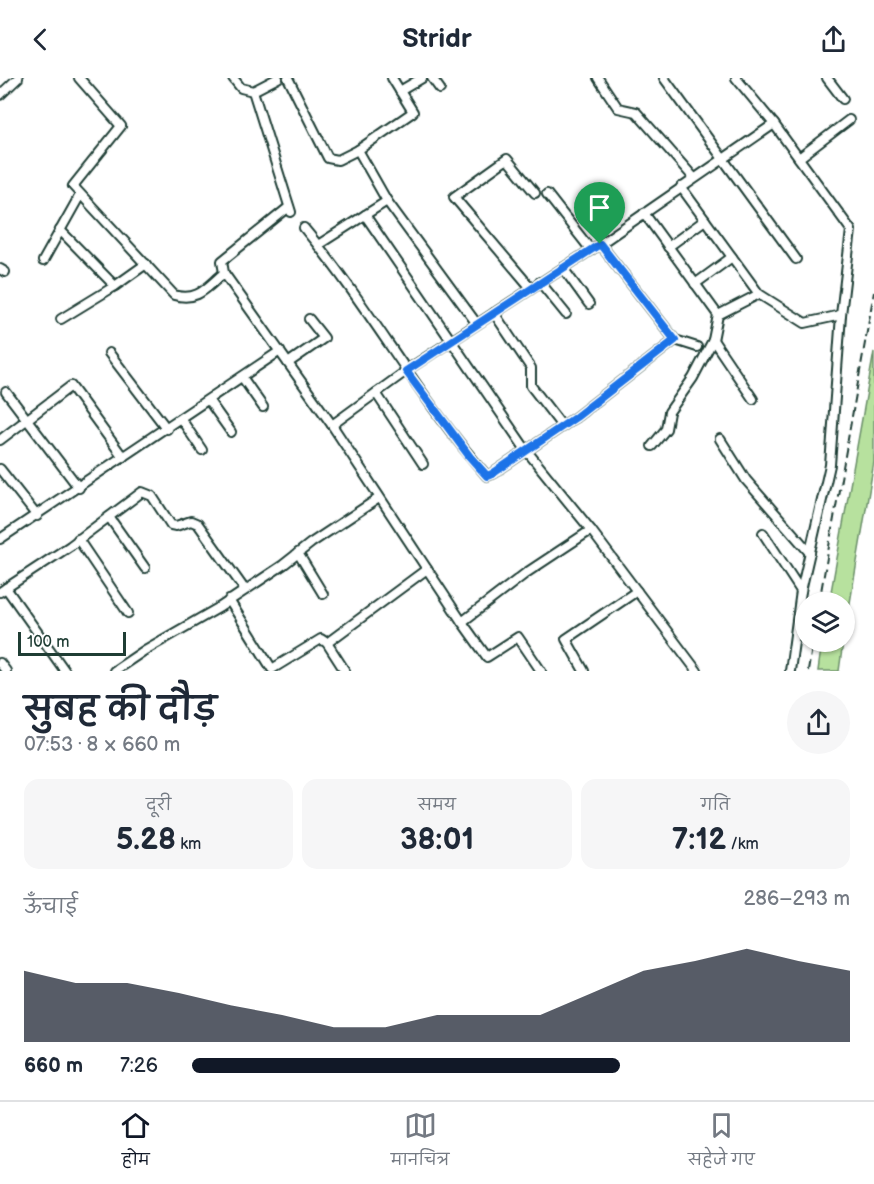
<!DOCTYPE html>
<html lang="hi">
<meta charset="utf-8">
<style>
body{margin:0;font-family:"Balsamiq Sans","Playpen Sans Deva",sans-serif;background:#f6f6f7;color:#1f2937;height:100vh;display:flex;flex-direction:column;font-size:22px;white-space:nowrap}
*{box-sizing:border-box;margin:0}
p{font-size:20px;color:#747a83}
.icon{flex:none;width:33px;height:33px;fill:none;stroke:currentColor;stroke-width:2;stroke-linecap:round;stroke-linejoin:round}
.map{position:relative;height:593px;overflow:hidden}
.details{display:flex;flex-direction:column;background:#fff;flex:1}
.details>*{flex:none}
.fabs{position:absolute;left:795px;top:514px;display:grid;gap:12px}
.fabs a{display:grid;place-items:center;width:60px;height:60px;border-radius:50%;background:#fff;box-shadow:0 2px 4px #0004;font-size:30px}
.scale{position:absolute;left:18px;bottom:15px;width:108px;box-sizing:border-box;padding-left:6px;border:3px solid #1f3d34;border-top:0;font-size:16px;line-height:21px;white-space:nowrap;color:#1f3d34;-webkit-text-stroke:4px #fff;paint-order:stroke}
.pin{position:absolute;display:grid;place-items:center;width:51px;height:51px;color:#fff;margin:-62px -26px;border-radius:50% 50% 50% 0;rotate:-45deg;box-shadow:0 0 6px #0007}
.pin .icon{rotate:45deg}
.round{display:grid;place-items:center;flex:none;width:63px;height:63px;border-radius:32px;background:#f6f6f7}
.headline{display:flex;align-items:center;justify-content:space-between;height:102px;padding:0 24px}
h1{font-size:33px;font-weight:600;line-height:45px}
.stats{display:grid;grid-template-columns:repeat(3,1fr);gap:9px;height:102px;padding:6px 24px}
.stats div{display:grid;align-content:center;border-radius:15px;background:#f6f6f7;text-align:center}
.stats b{font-size:30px;font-weight:600}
.stats small{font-size:16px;font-weight:400}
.stats p{font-size:16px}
.chart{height:168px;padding:12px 24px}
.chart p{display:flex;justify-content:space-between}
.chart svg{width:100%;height:108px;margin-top:6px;fill:#111827;opacity:.7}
ul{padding:0 24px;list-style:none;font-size:20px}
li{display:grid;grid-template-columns:96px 72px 1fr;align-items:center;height:45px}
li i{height:15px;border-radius:8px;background:#111827}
header{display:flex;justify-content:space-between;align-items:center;height:78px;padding:0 24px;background:#fff;font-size:27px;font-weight:600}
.tab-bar{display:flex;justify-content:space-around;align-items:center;height:84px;border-top:2px solid #e0e1e3;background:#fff;font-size:16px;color:#747a83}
.tab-bar a{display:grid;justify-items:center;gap:3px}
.tab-bar .selected{color:#111827}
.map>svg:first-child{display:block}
</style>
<header><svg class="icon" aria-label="back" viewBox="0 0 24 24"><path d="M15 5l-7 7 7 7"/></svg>Stridr<svg class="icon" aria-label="share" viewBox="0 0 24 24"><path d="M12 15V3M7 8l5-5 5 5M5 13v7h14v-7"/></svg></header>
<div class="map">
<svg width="874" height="593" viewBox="0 0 874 593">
<rect width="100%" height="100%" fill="#fff"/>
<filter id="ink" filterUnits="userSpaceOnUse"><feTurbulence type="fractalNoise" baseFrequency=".0167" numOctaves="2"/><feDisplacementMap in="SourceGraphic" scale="12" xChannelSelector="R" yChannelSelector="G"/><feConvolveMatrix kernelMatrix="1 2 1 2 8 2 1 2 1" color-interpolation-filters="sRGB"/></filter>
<g filter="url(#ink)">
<g fill="#b7e19e" stroke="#6b8f69" stroke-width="1.5">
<path d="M874,274V384L845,554L844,525H829Z"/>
<path d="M822,564H843L839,593H818Z"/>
</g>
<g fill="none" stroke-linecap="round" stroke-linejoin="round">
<defs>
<g id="minor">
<path d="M79,0L121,48L73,108L174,217C198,224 207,209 224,195L332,347L413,288L600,166L774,46"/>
<path d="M233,0L241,10L253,13"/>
<path d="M278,0L253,13L291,134"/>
<path d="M288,0L328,80L338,82L358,72L387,123"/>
<path d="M432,0L440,11"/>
<path d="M598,0L618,30L636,34L694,100"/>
<path d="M664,0L796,181"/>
<path d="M736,0L774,46L851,152L841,237L830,387L801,513L790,593"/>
<path d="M827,0L843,21"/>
<path d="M400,13L422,0"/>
<path d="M0,17L18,0"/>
<path d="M358,72L413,34L392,0"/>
<path d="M799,80L849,42"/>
<path d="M681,109L759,216"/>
<path d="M547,116L591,172"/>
<path d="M644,135L718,237L713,262L693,300L669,334L666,351L652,368"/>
<path d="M365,137L387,123L477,246"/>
<path d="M304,150C370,229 419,321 487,398L492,396L576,339L675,262"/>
<path d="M60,152L115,208"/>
<path d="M600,166L675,262L697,269"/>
<path d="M318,167L365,137L526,372L591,452"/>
<path d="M668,169L705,142"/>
<path d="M43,183L80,117"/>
<path d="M563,190L589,226"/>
<path d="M0,191L5,194"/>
<path d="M224,195L222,183L289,129"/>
<path d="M540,204L566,236"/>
<path d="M695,206L732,179"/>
<path d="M531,210L454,119L507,81L535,115"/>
<path d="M494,235L531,290V308L562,348"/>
<path d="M718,237L759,216L805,245L841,237"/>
<path d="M61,241L115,208L146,186"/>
<path d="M713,262L753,321"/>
<path d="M109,275L167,351"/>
<path d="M288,285L324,260L309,241"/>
<path d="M242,299L263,329"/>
<path d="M6,314L79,410"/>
<path d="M376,315L423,386"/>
<path d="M209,323L231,354"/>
<path d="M181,341L202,372"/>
<path d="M332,347L462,544L526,495L591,452L697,593"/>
<path d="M720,361L746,402L810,475"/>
<path d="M0,362L71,308L123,379"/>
<path d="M0,391L37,438"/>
<path d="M109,439L145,490"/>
<path d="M763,455L801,513"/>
<path d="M0,461L280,273"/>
<path d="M78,461L128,535"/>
<path d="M298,475L323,516"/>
<path d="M6,510L65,593"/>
<path d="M0,514L70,468L142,414L152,418L171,447L176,448L191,443L198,446L245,512"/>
<path d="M229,522L272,591L321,561L327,565L345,593"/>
<path d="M462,544L487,579L518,559L541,593"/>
<path d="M327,565L427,491"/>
<path d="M0,585L6,593"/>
<path d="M114,593L145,572L220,529L283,487L311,465L379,420"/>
<path d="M584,593L566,561L637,513"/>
</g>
</defs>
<use href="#minor" stroke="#1f3d34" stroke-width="12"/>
<use href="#minor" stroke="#fff" stroke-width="8"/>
<g stroke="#1f3d34" stroke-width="2" stroke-dasharray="9 4.5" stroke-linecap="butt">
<path d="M819,525L874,214"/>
<path d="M808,593L813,564"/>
</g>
</g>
</g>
<g fill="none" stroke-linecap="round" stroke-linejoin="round" filter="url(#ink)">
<defs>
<path id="route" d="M600,166L675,262L576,339L492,396L487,398L470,379L406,293Z"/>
</defs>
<use href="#route" stroke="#fff" stroke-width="12"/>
<use href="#route" stroke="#1a73e8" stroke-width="8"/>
</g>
</svg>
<div class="fabs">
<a><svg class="icon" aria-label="layers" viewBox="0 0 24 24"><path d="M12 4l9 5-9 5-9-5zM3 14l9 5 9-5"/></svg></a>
</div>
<div class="scale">100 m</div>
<div class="pin" style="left:600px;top:166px;background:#1e9e55"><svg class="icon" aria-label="arrive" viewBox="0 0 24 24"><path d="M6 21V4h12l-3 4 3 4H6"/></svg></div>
</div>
<section class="details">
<div class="headline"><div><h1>सुबह की दौड़</h1><p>07:53 · 8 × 660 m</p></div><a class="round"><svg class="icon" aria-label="share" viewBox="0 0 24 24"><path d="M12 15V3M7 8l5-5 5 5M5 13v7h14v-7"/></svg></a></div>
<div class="stats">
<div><p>दूरी</p><b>5.28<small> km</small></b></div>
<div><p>समय</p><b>38:01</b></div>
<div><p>गति</p><b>7:12<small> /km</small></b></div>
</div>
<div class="chart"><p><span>ऊँचाई</span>286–293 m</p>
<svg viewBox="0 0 160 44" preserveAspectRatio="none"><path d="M0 44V15L10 20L20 20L30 24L40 29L50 33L60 38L70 38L80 33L90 33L100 33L110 24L120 15L130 11L140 6L150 11L160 15V44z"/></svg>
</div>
<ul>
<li><b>660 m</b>7:26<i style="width:65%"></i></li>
</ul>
</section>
<nav class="tab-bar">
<a class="selected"><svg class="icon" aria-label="home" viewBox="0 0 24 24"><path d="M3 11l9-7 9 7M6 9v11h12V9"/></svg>होम</a>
<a><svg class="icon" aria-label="map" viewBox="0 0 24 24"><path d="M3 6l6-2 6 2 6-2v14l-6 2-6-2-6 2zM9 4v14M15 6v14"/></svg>मानचित्र</a>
<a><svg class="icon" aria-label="saved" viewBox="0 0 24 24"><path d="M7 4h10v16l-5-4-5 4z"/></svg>सहेजे गए</a>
</nav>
